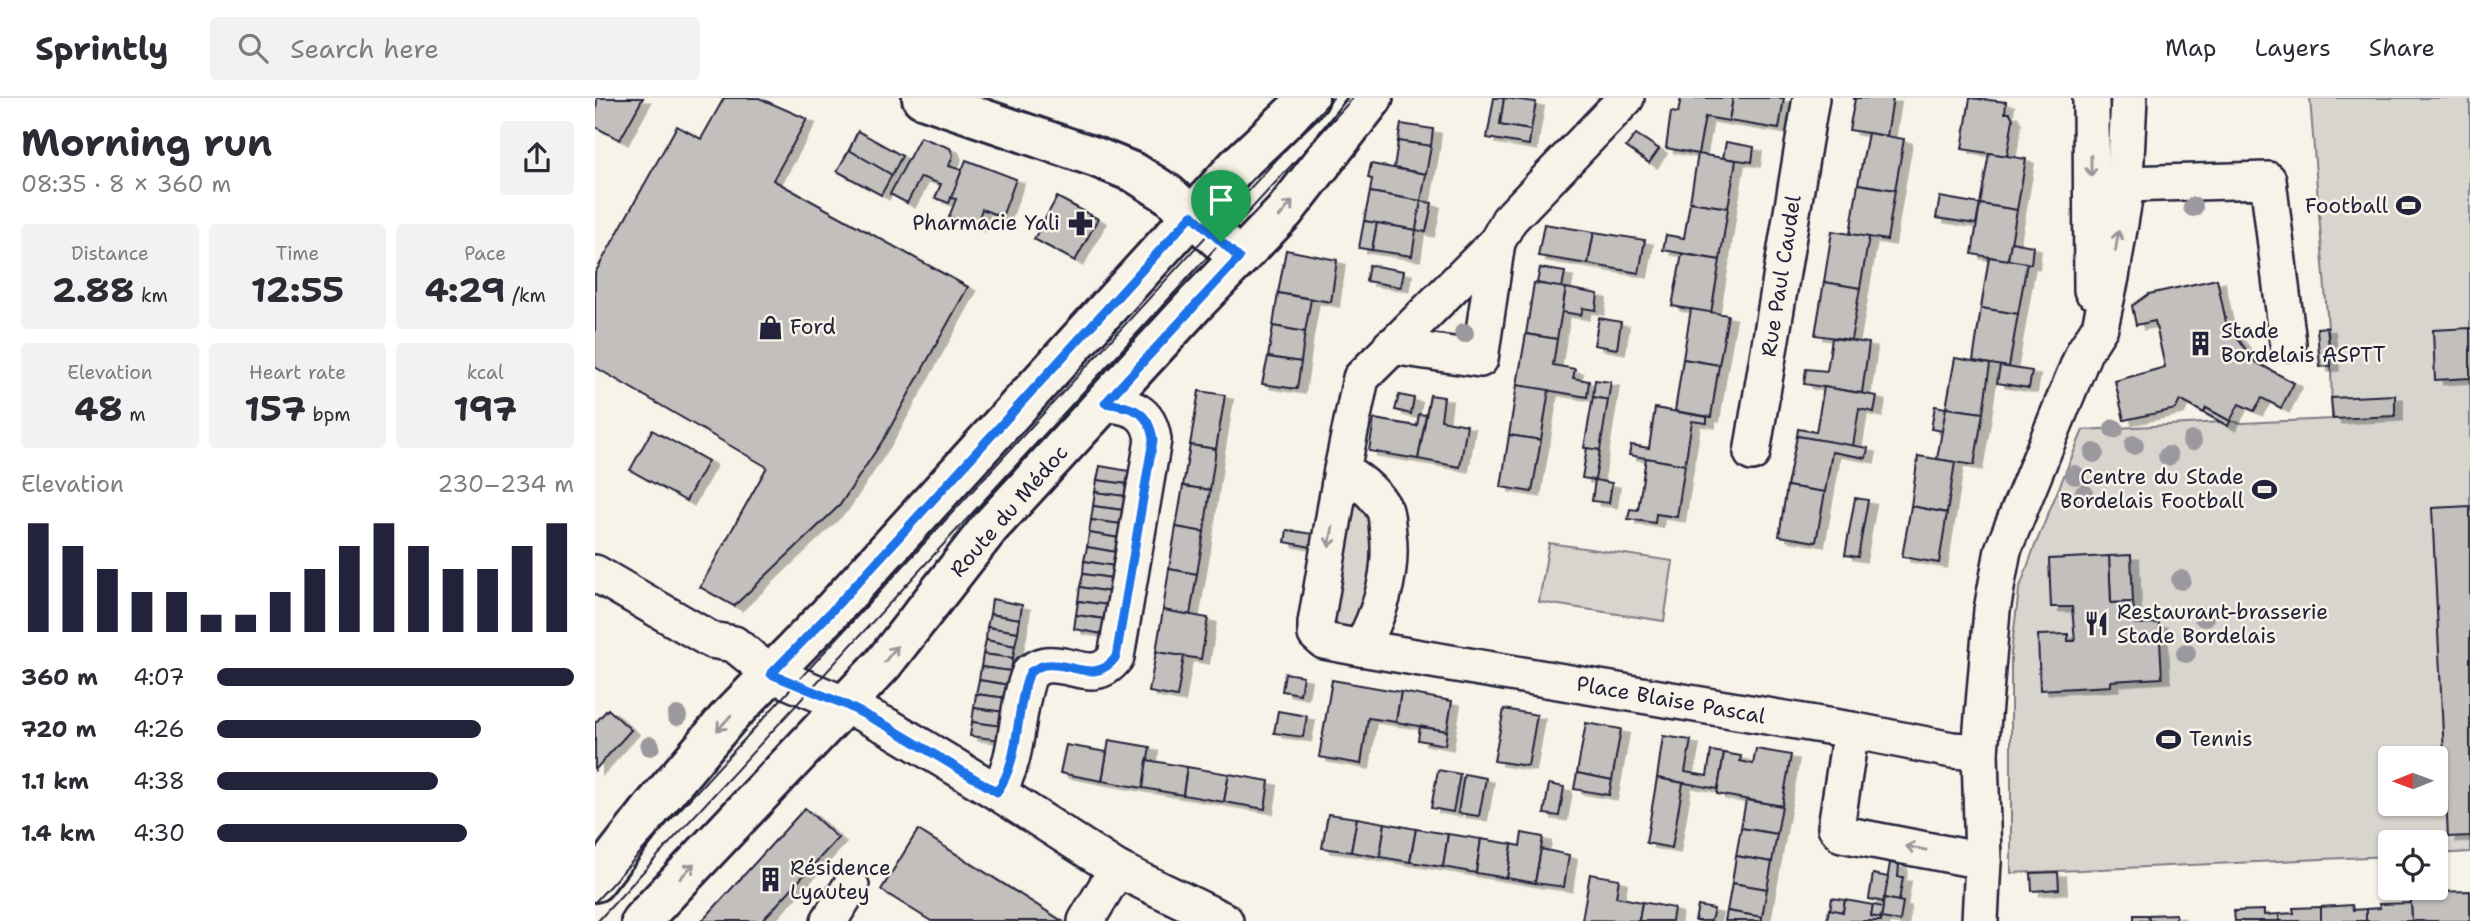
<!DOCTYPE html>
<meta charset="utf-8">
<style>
body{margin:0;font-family:"Shantell Sans",sans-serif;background:#f2f2f3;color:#2b2b33;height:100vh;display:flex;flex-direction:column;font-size:26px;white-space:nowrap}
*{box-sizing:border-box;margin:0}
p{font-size:23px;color:#7c7c81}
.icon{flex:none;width:38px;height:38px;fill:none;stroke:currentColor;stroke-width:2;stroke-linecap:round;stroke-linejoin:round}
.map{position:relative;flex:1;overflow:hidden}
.drawer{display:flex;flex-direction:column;background:#fff;width:595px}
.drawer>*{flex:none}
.needle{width:46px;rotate:269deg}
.fabs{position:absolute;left:1783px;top:648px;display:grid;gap:14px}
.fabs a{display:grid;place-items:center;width:70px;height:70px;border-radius:7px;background:#fff;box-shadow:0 2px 5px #0004;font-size:35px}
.pin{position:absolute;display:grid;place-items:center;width:60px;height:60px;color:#fff;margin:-72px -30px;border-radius:50% 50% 50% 0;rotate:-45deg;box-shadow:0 0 7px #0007}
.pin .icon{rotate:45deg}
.round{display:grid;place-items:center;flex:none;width:74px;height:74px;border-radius:7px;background:#f2f2f3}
.headline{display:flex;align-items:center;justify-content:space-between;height:119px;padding:0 21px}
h1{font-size:38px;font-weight:700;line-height:52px}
.stats{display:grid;grid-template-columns:repeat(3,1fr);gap:10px;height:119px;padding:7px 21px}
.stats div{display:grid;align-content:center;border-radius:7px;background:#f2f2f3;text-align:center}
.stats b{font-size:35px;font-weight:700}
.stats small{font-size:19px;font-weight:400}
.stats p{font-size:19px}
.chart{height:196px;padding:14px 21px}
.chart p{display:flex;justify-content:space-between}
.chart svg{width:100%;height:126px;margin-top:7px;stroke:#22223b;stroke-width:6}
ul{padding:0 21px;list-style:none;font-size:23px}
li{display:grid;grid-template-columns:112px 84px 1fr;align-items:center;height:52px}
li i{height:18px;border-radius:9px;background:#22223b}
header{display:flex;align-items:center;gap:42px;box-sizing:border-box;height:98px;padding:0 35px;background:#fff;border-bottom:2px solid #e1e1e2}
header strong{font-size:33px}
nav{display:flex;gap:38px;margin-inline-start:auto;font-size:24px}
.search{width:490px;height:63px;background:#f2f2f3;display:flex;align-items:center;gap:18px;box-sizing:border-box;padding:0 24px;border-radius:7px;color:#7c7c81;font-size:26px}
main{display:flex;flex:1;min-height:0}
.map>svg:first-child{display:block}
</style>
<header>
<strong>Sprintly</strong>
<div class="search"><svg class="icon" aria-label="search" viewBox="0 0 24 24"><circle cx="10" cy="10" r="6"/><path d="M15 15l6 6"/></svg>Search here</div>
<nav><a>Map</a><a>Layers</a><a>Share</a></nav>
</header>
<main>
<section class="drawer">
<div class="headline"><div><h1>Morning run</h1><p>08:35 · 8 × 360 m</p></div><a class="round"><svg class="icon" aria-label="share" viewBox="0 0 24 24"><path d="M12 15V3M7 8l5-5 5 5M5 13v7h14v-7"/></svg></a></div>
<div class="stats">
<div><p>Distance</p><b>2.88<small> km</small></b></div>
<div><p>Time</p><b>12:55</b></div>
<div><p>Pace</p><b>4:29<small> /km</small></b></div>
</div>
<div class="stats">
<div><p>Elevation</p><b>48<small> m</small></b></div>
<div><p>Heart rate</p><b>157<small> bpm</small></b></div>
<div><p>kcal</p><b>197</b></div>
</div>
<div class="chart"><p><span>Elevation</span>230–234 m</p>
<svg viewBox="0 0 160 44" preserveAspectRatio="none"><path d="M5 44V6M15 44V14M25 44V22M35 44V30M45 44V30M55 44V38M65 44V38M75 44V30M85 44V22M95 44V14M105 44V6M115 44V14M125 44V22M135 44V22M145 44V14M155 44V6"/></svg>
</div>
<ul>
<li><b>360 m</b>4:07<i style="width:100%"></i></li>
<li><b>720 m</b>4:26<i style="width:74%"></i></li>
<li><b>1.1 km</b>4:38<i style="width:62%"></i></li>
<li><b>1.4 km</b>4:30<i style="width:70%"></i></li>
</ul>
</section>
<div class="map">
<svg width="1875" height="823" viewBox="0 0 1875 823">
<defs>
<filter id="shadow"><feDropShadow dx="8" dy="4.5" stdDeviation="0" flood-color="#0004"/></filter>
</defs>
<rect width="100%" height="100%" fill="#f7f3e8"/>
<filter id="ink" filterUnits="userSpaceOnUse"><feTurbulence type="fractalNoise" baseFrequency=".0143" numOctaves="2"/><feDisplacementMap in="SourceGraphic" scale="14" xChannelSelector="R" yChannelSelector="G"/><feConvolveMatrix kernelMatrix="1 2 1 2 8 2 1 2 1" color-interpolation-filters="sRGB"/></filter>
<g filter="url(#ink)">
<g fill="#d8d5cf" stroke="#7d7c85" stroke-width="2" fill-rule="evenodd">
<path d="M1715,0H1875V754L1841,756V744H1796L1795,758L1416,775V555L1424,492L1439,450L1488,332L1626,324L1633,328L1635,323L1647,325L1737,321L1736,268ZM1796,660H1841V705H1796Z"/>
<path d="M763,402L776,411L779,483L754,536L736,530L756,404Z"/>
<path d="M954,445L1078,463L1069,523L944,504Z"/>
</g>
<g fill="#c2bfbd" stroke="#22223b" stroke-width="2" filter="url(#shadow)">
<path d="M2,0H48L25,42L0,29Z"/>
<path d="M129,0H164L212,21L178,82L373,189L290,339L245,407L139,508L105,489L172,369L0,269V175L82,28L106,41Z"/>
<path d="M899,0H909L905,27L936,32L934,47L892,40Z"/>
<path d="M909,0L941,4L936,32L905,27Z"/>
<path d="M1086,0H1138L1134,23L1110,19L1103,56L1071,50L1076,14L1083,15Z"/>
<path d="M1138,0H1189L1184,31L1134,23Z"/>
<path d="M1258,0H1298L1292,38L1254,32L1260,1Z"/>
<path d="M1375,0L1411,4L1410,15H1415L1418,21L1412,58L1367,51Z"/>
<path d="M806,26L838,31L836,48L803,43Z"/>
<path d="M263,33L307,58L297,77L254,52Z"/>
<path d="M1273,35L1309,41L1300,92L1263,86Z"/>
<path d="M1041,36L1064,51L1054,65L1031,49Z"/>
<path d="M325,39L355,50L358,57L354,68L367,72L354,105L340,100L346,86L326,79L312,105L295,96Z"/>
<path d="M803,43L836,48L831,76L799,70Z"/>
<path d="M1131,44L1159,49L1157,64L1128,60Z"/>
<path d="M254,52L297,77L286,97L242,73Z"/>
<path d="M1394,55L1431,61L1422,112L1385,106Z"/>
<path d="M1103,56L1141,62L1133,110L1095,104Z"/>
<path d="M371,62L421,81L407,119L387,111L381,129L354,119L361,101L356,100Z"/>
<path d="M776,66L831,76L826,103L775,94L777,81L773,80Z"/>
<path d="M1263,86L1300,92L1292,142L1255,136Z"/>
<path d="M775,94L826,103L821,132L769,123Z"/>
<path d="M462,99L503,121L480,163L439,141Z"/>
<path d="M1345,99L1385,106L1381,126L1341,120Z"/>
<path d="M826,103L837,105L831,134L821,132Z"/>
<path d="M1095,104L1133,110L1125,162L1068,152L1071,137L1089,140Z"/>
<path d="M1385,106L1422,112L1413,162L1377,156Z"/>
<path d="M769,123L782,125L777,152L764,150Z"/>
<path d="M782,125L821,132L817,158L777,152Z"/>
<path d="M949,126L999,134L993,166L943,158Z"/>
<path d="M1237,133L1274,139L1265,190L1229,184Z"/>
<path d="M999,134L1050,142L1044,175L993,166Z"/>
<path d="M1416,144L1438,148L1436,166L1413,162Z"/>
<path d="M691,152L742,162L736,204L683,195Z"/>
<path d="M1087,156L1125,162L1116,215L1077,208Z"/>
<path d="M1394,159L1432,165L1423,216L1386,210Z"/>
<path d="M774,167L809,173L806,189L771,183Z"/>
<path d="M945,170L970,174L967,190L942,185Z"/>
<path d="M1622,181L1631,224L1659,263L1699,285L1686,310L1667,300L1659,313L1644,306L1635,323L1611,310L1609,315L1585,302L1581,311L1529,322L1520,283L1570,269L1560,223L1541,227L1537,208L1554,196Z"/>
<path d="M1229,184L1265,190L1256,242L1220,237Z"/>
<path d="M939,185L971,190L962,241L931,236Z"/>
<path d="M971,190L1003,196L1001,212L988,210L986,217L967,214Z"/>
<path d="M683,195L716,201L710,234L678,228Z"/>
<path d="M1386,210L1423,216L1414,269L1378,263Z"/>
<path d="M1096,211L1133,217L1124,267L1088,261Z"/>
<path d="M1004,220L1026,224L1022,251L999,247Z"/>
<path d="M678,228L710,234L706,264L673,259Z"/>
<path d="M1732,229L1736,268L1725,269L1722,230Z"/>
<path d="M1875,230V280L1840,282L1838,232Z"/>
<path d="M931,236L962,241L958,267L980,271L978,280L994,283L992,299L922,287Z"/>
<path d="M1237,240L1274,245L1267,295L1209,286L1211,271L1232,273Z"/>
<path d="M673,259L706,264L702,291L667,286Z"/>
<path d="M1360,260L1395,266L1388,315L1351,310Z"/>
<path d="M1088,261L1124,267L1116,319L1080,313Z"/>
<path d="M1405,268L1437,273L1434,290L1402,285Z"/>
<path d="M1000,282L1016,284L1013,302L998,299Z"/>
<path d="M922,287L954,292L946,342L914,337Z"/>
<path d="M1229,289L1282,298L1279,314L1264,311L1258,348L1202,338L1203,331L1221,334Z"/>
<path d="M604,293L630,297L621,351L595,347Z"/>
<path d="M804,297L819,300L816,316L800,312Z"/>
<path d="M835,297L849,299L846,322L872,327L865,369L823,361Z"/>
<path d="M1800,297V318L1738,321L1736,300Z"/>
<path d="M998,299L1013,302L1005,352L989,350Z"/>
<path d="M1340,308L1351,310L1348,333L1336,331Z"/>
<path d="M1060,310L1112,319V325L1097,323L1090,367L1034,357L1036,347L1054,350Z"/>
<path d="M1351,310L1388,315L1379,367L1342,361Z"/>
<path d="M1611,310L1635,323L1633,328L1609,315Z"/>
<path d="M824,316L831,317L823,361L774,353L779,321L822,328Z"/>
<path d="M57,332L113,363L91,403L35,372Z"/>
<path d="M914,337L946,342L937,394L906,389Z"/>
<path d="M1202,338L1273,350L1271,360L1237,354L1230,394L1192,388Z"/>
<path d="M595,347L621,351L615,392L588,388Z"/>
<path d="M992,350L1005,352L1000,382L987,380Z"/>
<path d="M1323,358L1360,364L1352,415L1316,408Z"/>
<path d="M1051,360L1090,367L1082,419L1061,416L1060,425L1033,421L1035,411L1043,412Z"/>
<path d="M505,368L534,373L532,386L502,382Z"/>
<path d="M502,382L532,386L530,398L500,394Z"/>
<path d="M1000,382L1017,385L1014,405L997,403Z"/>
<path d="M588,388L615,392L609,434L581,429Z"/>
<path d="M1192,388L1230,394L1221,444L1184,438Z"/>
<path d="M500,394L530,398L528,412L498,408Z"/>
<path d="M1260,400L1273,402L1263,459L1250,457Z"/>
<path d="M498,408L528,412L526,426L496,422Z"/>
<path d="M1316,408L1352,415L1344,465L1307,459Z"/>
<path d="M1875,408V738L1853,739L1837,410Z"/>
<path d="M496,422L526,426L524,440L494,435Z"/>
<path d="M581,429L609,434L602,476L574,471Z"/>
<path d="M692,432L718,436L716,449L690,444Z"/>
<path d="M494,435L524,440L521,454L492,449Z"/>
<path d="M492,449L521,454L519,468L489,463Z"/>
<path d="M1536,457L1538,504L1516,505L1514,458Z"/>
<path d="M1514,458L1516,505L1538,504L1540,526L1564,525L1567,580L1516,583V588L1445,592L1443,537L1473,536V543H1480L1477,509H1456L1454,461Z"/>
<path d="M489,463L519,468L517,480L488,476Z"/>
<path d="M574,471L602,476L595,517L568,512Z"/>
<path d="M488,476L517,480L515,494L485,489Z"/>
<path d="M485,489L515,494L513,507L483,503Z"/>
<path d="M397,501L427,507L425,521L395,516Z"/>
<path d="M483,503L513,507L510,521L481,517Z"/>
<path d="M568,512L613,520L606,561L561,554Z"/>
<path d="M395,516L425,521L423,534L392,529Z"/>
<path d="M481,517L510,521L508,536L479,531Z"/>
<path d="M392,529L423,534L420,548L391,542Z"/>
<path d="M391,542L420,548L418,560L388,556Z"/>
<path d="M561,554L589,558L582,599L554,594Z"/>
<path d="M388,556L418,560L416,573L386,569Z"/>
<path d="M386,569L416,573L414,587L384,582Z"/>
<path d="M690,575L708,578L705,596L687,593Z"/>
<path d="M384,582L414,587L412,600L381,596Z"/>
<path d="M737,582L806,594L801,624L773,620L766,666L724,659Z"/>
<path d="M806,594L857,603L852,633L801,624Z"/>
<path d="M381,596L412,600L410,614L379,610Z"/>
<path d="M379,610L410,614L407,628L377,624Z"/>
<path d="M13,611L36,632L0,672V625Z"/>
<path d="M909,611L942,617L933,668L899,663Z"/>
<path d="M683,613L712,618L708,639L679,635Z"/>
<path d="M377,624L407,628L405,642L375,638Z"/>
<path d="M991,625L1026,631L1017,682L982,675Z"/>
<path d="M825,629L852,633L850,647L823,642Z"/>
<path d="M1068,638L1096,642L1090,674L1112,678L1116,653L1129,655L1123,691L1062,680Z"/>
<path d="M514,642L555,649L548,690L507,683Z"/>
<path d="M471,647L512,654L507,683L465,675Z"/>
<path d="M1161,651L1196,657L1187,708L1122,696L1129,655L1146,658L1145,663L1158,666Z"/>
<path d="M552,662L592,669L588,697L548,690Z"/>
<path d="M592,669L634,676L629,704L588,697Z"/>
<path d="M843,672L865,676L858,714L836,710Z"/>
<path d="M982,675L1017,682L1014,697L979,691Z"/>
<path d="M634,676L674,683L670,711L629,704Z"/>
<path d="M869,676L891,680L884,718L863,715Z"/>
<path d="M1062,680L1088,685L1077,750L1051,745Z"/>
<path d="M954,686L969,689L964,718L949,716Z"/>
<path d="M1151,702L1187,708L1182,736L1146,730Z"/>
<path d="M210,710L243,740L167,823H107Z"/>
<path d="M733,716L762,720L756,754L727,750Z"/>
<path d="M762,720L790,725L785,759L756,754Z"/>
<path d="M790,725L821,731L815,764L785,759Z"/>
<path d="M1146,730L1182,736L1177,764L1141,758Z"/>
<path d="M821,731L853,736L848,769L815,764Z"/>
<path d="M323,732L467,823H336L286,792Z"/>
<path d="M927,735L948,739L940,785L912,780L917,746L925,748Z"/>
<path d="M853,736L886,741L881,775L848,769Z"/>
<path d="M886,741L917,746L912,780L881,775Z"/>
<path d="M946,751L974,757L969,789L940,785Z"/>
<path d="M1141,758L1177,764L1172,791L1137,785Z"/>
<path d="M1295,765L1304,766L1303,779H1308L1304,803L1289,800Z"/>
<path d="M1463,774L1464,791L1437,793L1436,775Z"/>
<path d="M995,776L1024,781L1021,799L1047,804L1044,823L987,822Z"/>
<path d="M1278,776L1293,779L1289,804L1274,801Z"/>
<path d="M1137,785L1172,791L1167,819L1132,813Z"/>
<path d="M1815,789H1837V794L1875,793V823H1817Z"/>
<path d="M1237,800L1250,802L1248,814L1235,812Z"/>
<path d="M1289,800L1308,804L1305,823L1286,820Z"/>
<path d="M1250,802L1278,807L1276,818L1286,820V823H1232L1234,811L1248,814Z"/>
<path d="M1047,804L1079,810L1077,823H1044Z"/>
<path d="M1816,805L1817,823H1771V811L1785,810L1784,806Z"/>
<path d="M1278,807L1288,809L1286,820L1276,818Z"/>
<path d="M1757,807L1758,812L1771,811V823H1726V809Z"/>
<path d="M1103,808L1119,811L1116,823H1100Z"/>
<path d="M1726,809V823H1684V816L1699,815L1698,810Z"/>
<path d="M1669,812V817L1684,816V823H1640L1639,813Z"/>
<path d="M1132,813L1167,819V823H1130Z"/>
<path d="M1581,816V823H1554L1553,817Z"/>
<path d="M1539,817H1553L1554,823H1539Z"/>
</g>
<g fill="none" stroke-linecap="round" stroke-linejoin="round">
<defs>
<g id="minor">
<path d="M1031,0L914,122L902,144L766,280L747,372L721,525V536L729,543L766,550L1256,632L1357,652L1385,654"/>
<path d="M1496,0L1497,192"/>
<path d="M1529,86L1673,82L1693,245"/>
<path d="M796,248L885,261L902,144"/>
<path d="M1157,355L1216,0"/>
<path d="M747,372C764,382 781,395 790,413C792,419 792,428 793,435C798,474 785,515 766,550"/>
<path d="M0,475L116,542L139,546L176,576L249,606L294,629L402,694L522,771L630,823"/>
<path d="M1256,632L1241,729L1247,736L1388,763"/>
<path d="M402,694C426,658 419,613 435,574C439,572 446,567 451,567C478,564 500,587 521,559L558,342C554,312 537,309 510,305"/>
<path d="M234,823L256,788"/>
<path d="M491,823L522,771"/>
<path d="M1385,823L1388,763L1385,654L1397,512L1408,452L1489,254L1505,229L1516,179L1529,101L1534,0"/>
</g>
<g id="major">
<path d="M327,0L503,60L540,75L573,96L644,160"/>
<path d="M0,784L58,709L132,621L234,516L642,68L714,0"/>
<path d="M46,823L288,566L394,430L600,206L689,114L778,0"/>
</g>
</defs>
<use href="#minor" stroke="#22223b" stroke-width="40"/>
<use href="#major" stroke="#22223b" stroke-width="44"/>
<use href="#minor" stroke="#f7f3e8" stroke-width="35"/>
<use href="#major" stroke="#f7f3e8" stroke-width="38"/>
<g stroke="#22223b" stroke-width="2">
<path d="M0,804L738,0"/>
<path d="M3,823L758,0"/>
</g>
</g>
<g fill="#9b999d">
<circle cx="1598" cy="109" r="10"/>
<circle cx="869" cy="235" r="10"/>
<circle cx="1519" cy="331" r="10"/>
<circle cx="1597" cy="343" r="10"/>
<circle cx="1539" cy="347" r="10"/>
<circle cx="1499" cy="355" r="10"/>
<circle cx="1573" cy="358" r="10"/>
<circle cx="1480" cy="377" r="10"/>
<circle cx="1489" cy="396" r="10"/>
<circle cx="1586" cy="482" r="10"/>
<circle cx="1609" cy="519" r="10"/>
<circle cx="1591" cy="555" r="10"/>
<circle cx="82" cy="618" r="10"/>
<circle cx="55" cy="648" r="10"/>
</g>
<defs><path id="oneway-shaft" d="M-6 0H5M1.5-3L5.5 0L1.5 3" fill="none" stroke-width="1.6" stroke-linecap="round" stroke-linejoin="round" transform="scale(1.75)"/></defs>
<g stroke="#97959a">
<use href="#oneway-shaft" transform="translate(1496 68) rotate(89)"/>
<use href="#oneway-shaft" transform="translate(691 111) rotate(-50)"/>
<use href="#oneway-shaft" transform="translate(1522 143) rotate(-81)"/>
<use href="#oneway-shaft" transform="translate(736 439) rotate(100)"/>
<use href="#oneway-shaft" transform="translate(296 556) rotate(-51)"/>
<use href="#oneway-shaft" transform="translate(129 625) rotate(132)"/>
<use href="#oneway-shaft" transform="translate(1321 750) rotate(-169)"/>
<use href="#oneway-shaft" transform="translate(92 773) rotate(-47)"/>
</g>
</g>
<g fill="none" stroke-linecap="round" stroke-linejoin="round" filter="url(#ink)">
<defs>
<path id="route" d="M597,117L644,160L510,305C537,309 554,312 558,342L521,559C500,587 478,564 451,567C446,567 439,572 435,574C419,613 427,659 402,694L294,629L249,606L176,576L234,516Z"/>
</defs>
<use href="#route" stroke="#fff" stroke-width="14"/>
<use href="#route" stroke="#1a73e8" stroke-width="9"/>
</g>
<defs>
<symbol id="stadium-bare" viewBox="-9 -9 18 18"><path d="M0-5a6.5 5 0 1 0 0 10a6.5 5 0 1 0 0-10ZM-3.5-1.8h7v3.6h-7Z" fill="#22223b" stroke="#f7f3e8" stroke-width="2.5" paint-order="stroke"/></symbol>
<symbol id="pharmacy-bare" viewBox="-9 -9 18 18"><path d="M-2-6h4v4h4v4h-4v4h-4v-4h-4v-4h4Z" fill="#22223b" stroke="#f7f3e8" stroke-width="2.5" paint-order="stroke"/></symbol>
<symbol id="shop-bare" viewBox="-9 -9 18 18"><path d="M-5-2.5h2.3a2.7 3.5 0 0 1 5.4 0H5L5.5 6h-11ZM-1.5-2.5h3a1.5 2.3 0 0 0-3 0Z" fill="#22223b" stroke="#f7f3e8" stroke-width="2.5" paint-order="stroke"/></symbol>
<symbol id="building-bare" viewBox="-9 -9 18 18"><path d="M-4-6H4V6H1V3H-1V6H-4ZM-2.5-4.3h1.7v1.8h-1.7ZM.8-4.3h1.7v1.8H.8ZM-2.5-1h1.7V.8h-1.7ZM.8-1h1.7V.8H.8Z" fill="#22223b" stroke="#f7f3e8" stroke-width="2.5" paint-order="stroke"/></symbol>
<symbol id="restaurant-bare" viewBox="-9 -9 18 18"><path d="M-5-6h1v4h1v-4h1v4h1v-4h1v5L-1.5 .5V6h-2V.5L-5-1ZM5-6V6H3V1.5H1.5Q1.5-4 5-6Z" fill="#22223b" stroke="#f7f3e8" stroke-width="2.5" paint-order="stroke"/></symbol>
</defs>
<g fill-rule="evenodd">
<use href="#stadium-bare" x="1796" y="90" width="35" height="35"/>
<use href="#pharmacy-bare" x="468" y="108" width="35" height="35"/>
<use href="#shop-bare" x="158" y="212" width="35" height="35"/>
<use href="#building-bare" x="1588" y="228" width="35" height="35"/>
<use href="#stadium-bare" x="1652" y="374" width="35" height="35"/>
<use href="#restaurant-bare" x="1484" y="508" width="35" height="35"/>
<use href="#stadium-bare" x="1556" y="624" width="35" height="35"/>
<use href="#building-bare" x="158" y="764" width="35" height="35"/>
</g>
<g text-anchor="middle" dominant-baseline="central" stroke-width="5" stroke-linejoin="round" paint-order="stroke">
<g font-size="21" fill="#22223b" stroke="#f7f3e8" text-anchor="start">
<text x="1793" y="108" text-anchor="end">Football</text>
<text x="465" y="125" text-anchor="end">Pharmacie Yali</text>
<text x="195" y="229">Ford</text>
<text x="1626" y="233">Stade<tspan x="1626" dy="24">Bordelais ASPTT</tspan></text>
<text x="1649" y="379" text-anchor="end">Centre du Stade<tspan x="1649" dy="24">Bordelais Football</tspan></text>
<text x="1522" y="514">Restaurant-brasserie<tspan x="1522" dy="24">Stade Bordelais</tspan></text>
<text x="1594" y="641">Tennis</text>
<text x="195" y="770">Résidence<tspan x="195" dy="24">Lyautey</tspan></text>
</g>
<g font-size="21" fill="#22223b" stroke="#f7f3e8">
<text transform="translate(1186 178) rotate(-81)">Rue Paul Caudel</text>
<text transform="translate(414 413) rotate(-49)">Route du Médoc</text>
<text transform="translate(1076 602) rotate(10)">Place Blaise Pascal</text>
</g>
</g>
</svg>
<div class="fabs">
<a><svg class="needle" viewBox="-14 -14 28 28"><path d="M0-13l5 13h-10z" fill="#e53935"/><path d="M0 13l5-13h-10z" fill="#7c7c81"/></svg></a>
<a><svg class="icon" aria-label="locate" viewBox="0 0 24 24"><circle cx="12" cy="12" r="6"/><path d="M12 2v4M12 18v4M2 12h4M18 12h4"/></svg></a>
</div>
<div class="pin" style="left:626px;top:144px;background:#1e9e55"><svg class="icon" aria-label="arrive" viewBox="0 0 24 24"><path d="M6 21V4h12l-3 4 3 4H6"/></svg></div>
</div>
</main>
